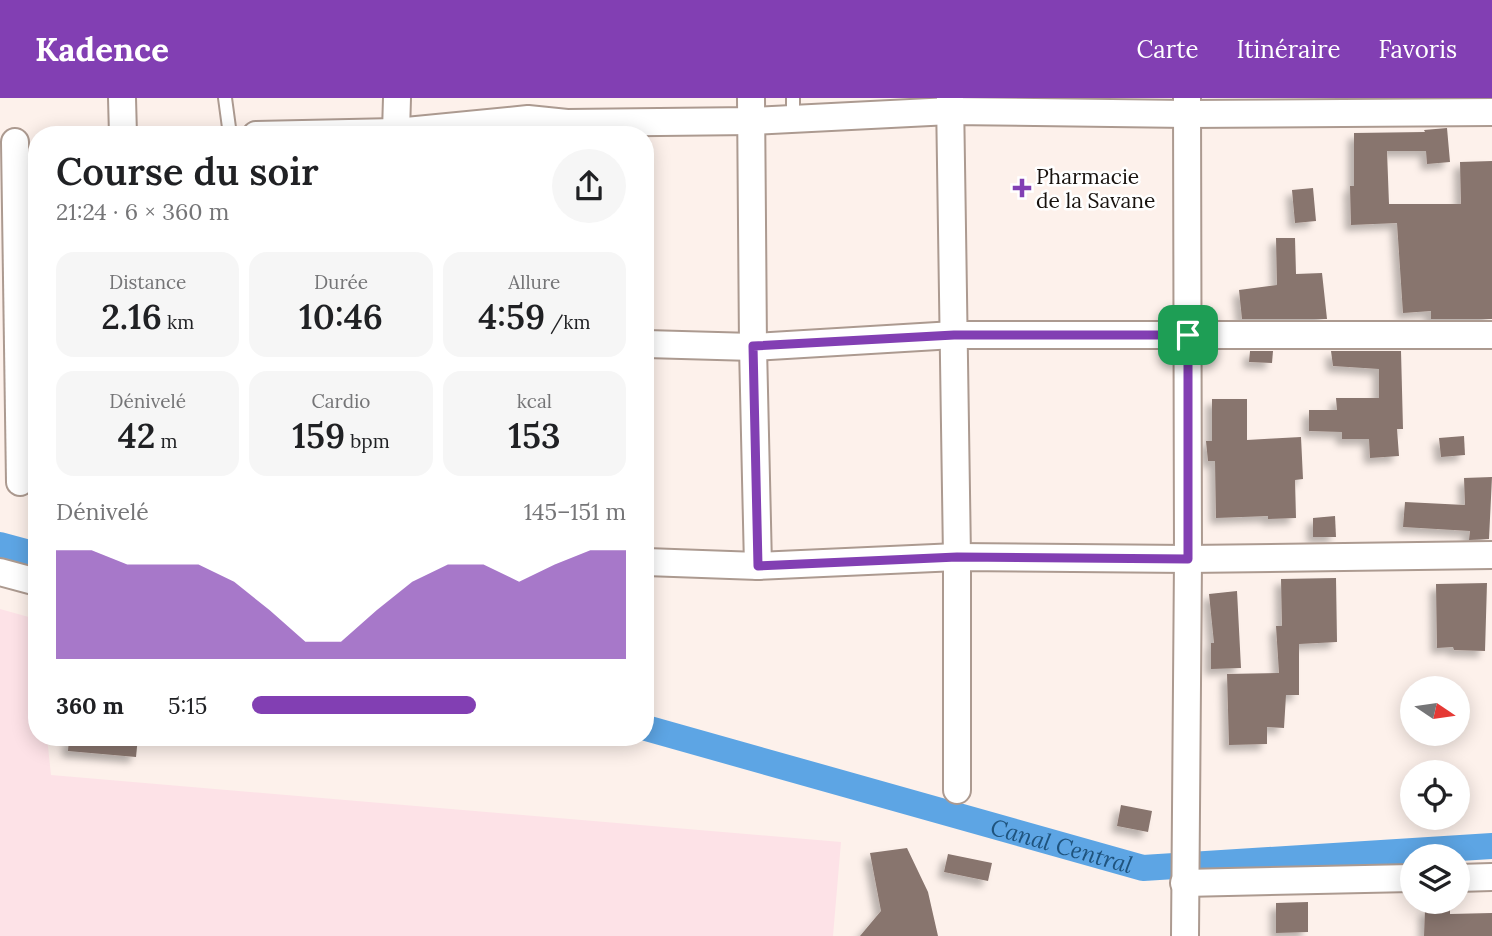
<!DOCTYPE html>
<html lang="fr">
<meta charset="utf-8">
<style>
body{margin:0;font-family:Lora,serif;background:#f6f6f6;color:#202124;height:100vh;display:flex;flex-direction:column;font-size:26px;white-space:nowrap}
*{box-sizing:border-box;margin:0}
p{font-size:23px;color:#757577}
.icon{flex:none;width:38px;height:38px;fill:none;stroke:currentColor;stroke-width:2;stroke-linecap:round;stroke-linejoin:round}
.map{position:relative;flex:1;overflow:hidden}
.drawer{position:absolute;left:28px;top:28px;width:626px;height:620px;display:flex;flex-direction:column;background:#fff;border-radius:28px;box-shadow:0 4px 18px #0003}
.drawer>*{flex:none}
.needle{width:46px;rotate:103deg}
.fabs{position:absolute;left:1400px;top:578px;display:grid;gap:14px}
.fabs a{display:grid;place-items:center;width:70px;height:70px;border-radius:50%;background:#fff;box-shadow:0 4px 18px #0003;font-size:35px}
.pin{position:absolute;display:grid;place-items:center;width:60px;height:60px;color:#fff;margin:-30px;border-radius:14px;box-shadow:0 4px 10px #0006}
.round{display:grid;place-items:center;flex:none;width:74px;height:74px;border-radius:37px;background:#f6f6f6}
.overview{display:flex;align-items:center;justify-content:space-between;height:119px;padding:0 28px}
h1{font-size:38px;font-weight:600;line-height:52px}
.figures{display:grid;grid-template-columns:repeat(3,1fr);gap:10px;height:119px;padding:7px 28px}
.figures div{display:grid;align-content:center;border-radius:18px;background:#f6f6f6;text-align:center}
.figures b{font-size:35px;font-weight:600}
.figures small{font-size:19px;font-weight:400}
.figures p{font-size:19px}
.chart{height:196px;padding:14px 28px}
.chart p{display:flex;justify-content:space-between}
.chart svg{width:100%;height:126px;margin-top:7px;fill:#823fb3;opacity:.7}
ul{padding:0 28px;list-style:none;font-size:23px}
li{display:grid;grid-template-columns:112px 84px 1fr;align-items:center;height:52px}
li i{height:18px;border-radius:9px;background:#823fb3}
header{display:flex;align-items:center;gap:42px;box-sizing:border-box;height:98px;padding:0 35px;background:#823fb3;color:#fff}
header strong{font-size:33px}
nav{display:flex;gap:38px;margin-inline-start:auto;font-size:24px}
.map>svg:first-child{display:block}
</style>
<header>
<strong>Kadence</strong>
<nav><a>Carte</a><a>Itinéraire</a><a>Favoris</a></nav>
</header>
<div class="map">
<svg width="1492" height="838" viewBox="0 0 1492 838">
<defs>
<filter id="shadow"><feDropShadow dx="-6" dy="6" stdDeviation="3.5" flood-color="#0004"/></filter>
</defs>
<rect width="100%" height="100%" fill="#fdf1eb"/>
<path fill="#fde2e7" d="M0,511L36,521L37,639H47L51,677L841,744L833,838H0Z"/>
<g fill="none" stroke-linecap="round" stroke-linejoin="round">
<g stroke="#5da5e4" stroke-width="26">
<path d="M0,447L37,457"/>
<path id="s1" d="M646,630L1143,770L1492,748"/>
</g>
</g>
<g fill="#88756e" filter="url(#shadow)">
<path d="M1447,30L1450,64L1427,66L1426,53H1387L1389,106H1461L1460,64L1492,63V221H1431V213L1403,215L1397,125L1351,127L1350,88H1354V35L1425,34L1424,32Z"/>
<path d="M1313,90L1316,123L1295,125L1292,92Z"/>
<path d="M1276,140H1295L1296,176L1322,175L1327,221H1242L1239,192L1277,187Z"/>
<path d="M1250,253H1273L1272,265L1249,264Z"/>
<path d="M1331,253H1401L1403,331H1397L1399,358L1370,360L1369,341H1342V334L1309,333V312H1337L1336,300H1379V271L1333,268Z"/>
<path d="M1212,301H1247V342L1301,339L1303,381L1295,382L1296,420L1268,421V418L1216,420L1215,363H1208L1206,343H1212Z"/>
<path d="M1464,338L1465,357L1441,359L1439,340Z"/>
<path d="M1492,379L1489,441L1469,442L1470,433L1403,429L1405,404L1465,407L1464,380Z"/>
<path d="M1335,418L1336,439H1313V420Z"/>
<path d="M1336,480L1337,544L1299,546V597H1286L1284,630L1267,629V646L1229,647L1227,576L1279,575L1276,528H1282L1281,481Z"/>
<path d="M1487,485L1485,553L1454,552L1453,549L1437,550L1436,486Z"/>
<path d="M1237,493L1241,570L1211,571V545H1214L1209,496Z"/>
<path d="M69,639H138L136,659L68,653Z"/>
<path d="M1121,707L1152,713L1148,734L1117,728Z"/>
<path d="M907,750L928,794L938,838H860L881,813L870,755Z"/>
<path d="M948,756L992,765L988,783L944,774Z"/>
<path d="M1308,804V834L1276,835V805Z"/>
<path d="M1425,811L1450,812V816L1492,815V838H1424Z"/>
</g>
<g fill="none" stroke-linecap="round" stroke-linejoin="round">
<defs>
<g id="service">
<path d="M225,0L230,37"/>
<path d="M793,21V0"/>
</g>
<g id="minor">
<path d="M122,0L123,37"/>
<path d="M751,0L753,249L758,468"/>
<path d="M950,0L957,459V692"/>
<path d="M396,34L397,0"/>
<path d="M256,37L396,34L528,21L567,25L752,23L950,13L1187,16L1492,14"/>
<path d="M15,44L20,384"/>
<path d="M646,246L753,249L954,237H1492"/>
<path d="M646,464L758,468L957,459L1188,461L1492,457"/>
<path d="M0,474L37,484"/>
<path d="M1458,780L1492,779"/>
<path d="M1184,785L1412,780"/>
<path d="M1185,838L1188,461L1187,0"/>
</g>
</defs>
<use href="#service" stroke="#ac9a90" stroke-width="16"/>
<use href="#minor" stroke="#ac9a90" stroke-width="30"/>
<use href="#service" stroke="#fff" stroke-width="12"/>
<use href="#minor" stroke="#fff" stroke-width="26"/>
</g>
<g fill="none" stroke-linecap="round" stroke-linejoin="round">
<defs>
<path id="route" d="M954,237H1188V461L957,459L758,468L753,248Z"/>
</defs>
<use href="#route" stroke="#fff" stroke-width="14"/>
<use href="#route" stroke="#823fb3" stroke-width="9"/>
</g>
<path fill="#823fb3" stroke="#fff" stroke-width="2.5" d="M1018.5 79.5h7v7h7v7h-7v7h-7v-7h-7v-7h7z"/>
<g text-anchor="middle" dominant-baseline="central" stroke-width="5" stroke-linejoin="round" paint-order="stroke">
<g font-size="21" fill="#18120e" stroke="#fff" text-anchor="start">
<text x="1036" y="78">Pharmacie<tspan x="1036" dy="24">de la Savane</tspan></text>
</g>
<g font-size="23" font-style="italic" fill="#1f537d" stroke="#fff">
<text stroke="none"><textPath href="#s1" startOffset="432">Canal Central</textPath></text>
</g>
</g>
</svg>
<div class="fabs">
<a><svg class="needle" viewBox="-14 -14 28 28"><path d="M0-13l5 13h-10z" fill="#e53935"/><path d="M0 13l5-13h-10z" fill="#757577"/></svg></a>
<a><svg class="icon" aria-label="locate" viewBox="0 0 24 24"><circle cx="12" cy="12" r="6"/><path d="M12 2v4M12 18v4M2 12h4M18 12h4"/></svg></a>
<a><svg class="icon" aria-label="layers" viewBox="0 0 24 24"><path d="M12 4l9 5-9 5-9-5zM3 14l9 5 9-5"/></svg></a>
</div>
<div class="pin" style="left:1188px;top:237px;background:#1e9e55"><svg class="icon" aria-label="arrive" viewBox="0 0 24 24"><path d="M6 21V4h12l-3 4 3 4H6"/></svg></div>
<section class="drawer">
<div class="overview"><div><h1>Course du soir</h1><p>21:24 · 6 × 360 m</p></div><a class="round"><svg class="icon" aria-label="share" viewBox="0 0 24 24"><path d="M12 15V3M7 8l5-5 5 5M5 13v7h14v-7"/></svg></a></div>
<div class="figures">
<div><p>Distance</p><b>2.16<small> km</small></b></div>
<div><p>Durée</p><b>10:46</b></div>
<div><p>Allure</p><b>4:59<small> /km</small></b></div>
</div>
<div class="figures">
<div><p>Dénivelé</p><b>42<small> m</small></b></div>
<div><p>Cardio</p><b>159<small> bpm</small></b></div>
<div><p>kcal</p><b>153</b></div>
</div>
<div class="chart"><p><span>Dénivelé</span>145–151 m</p>
<svg viewBox="0 0 160 44" preserveAspectRatio="none"><path d="M0 44V6L10 6L20 11L30 11L40 11L50 17L60 27L70 38L80 38L90 27L100 17L110 11L120 11L130 17L140 11L150 6L160 6V44z"/></svg>
</div>
<ul>
<li><b>360 m</b>5:15<i style="width:60%"></i></li>
</ul>
</section>
</div>
